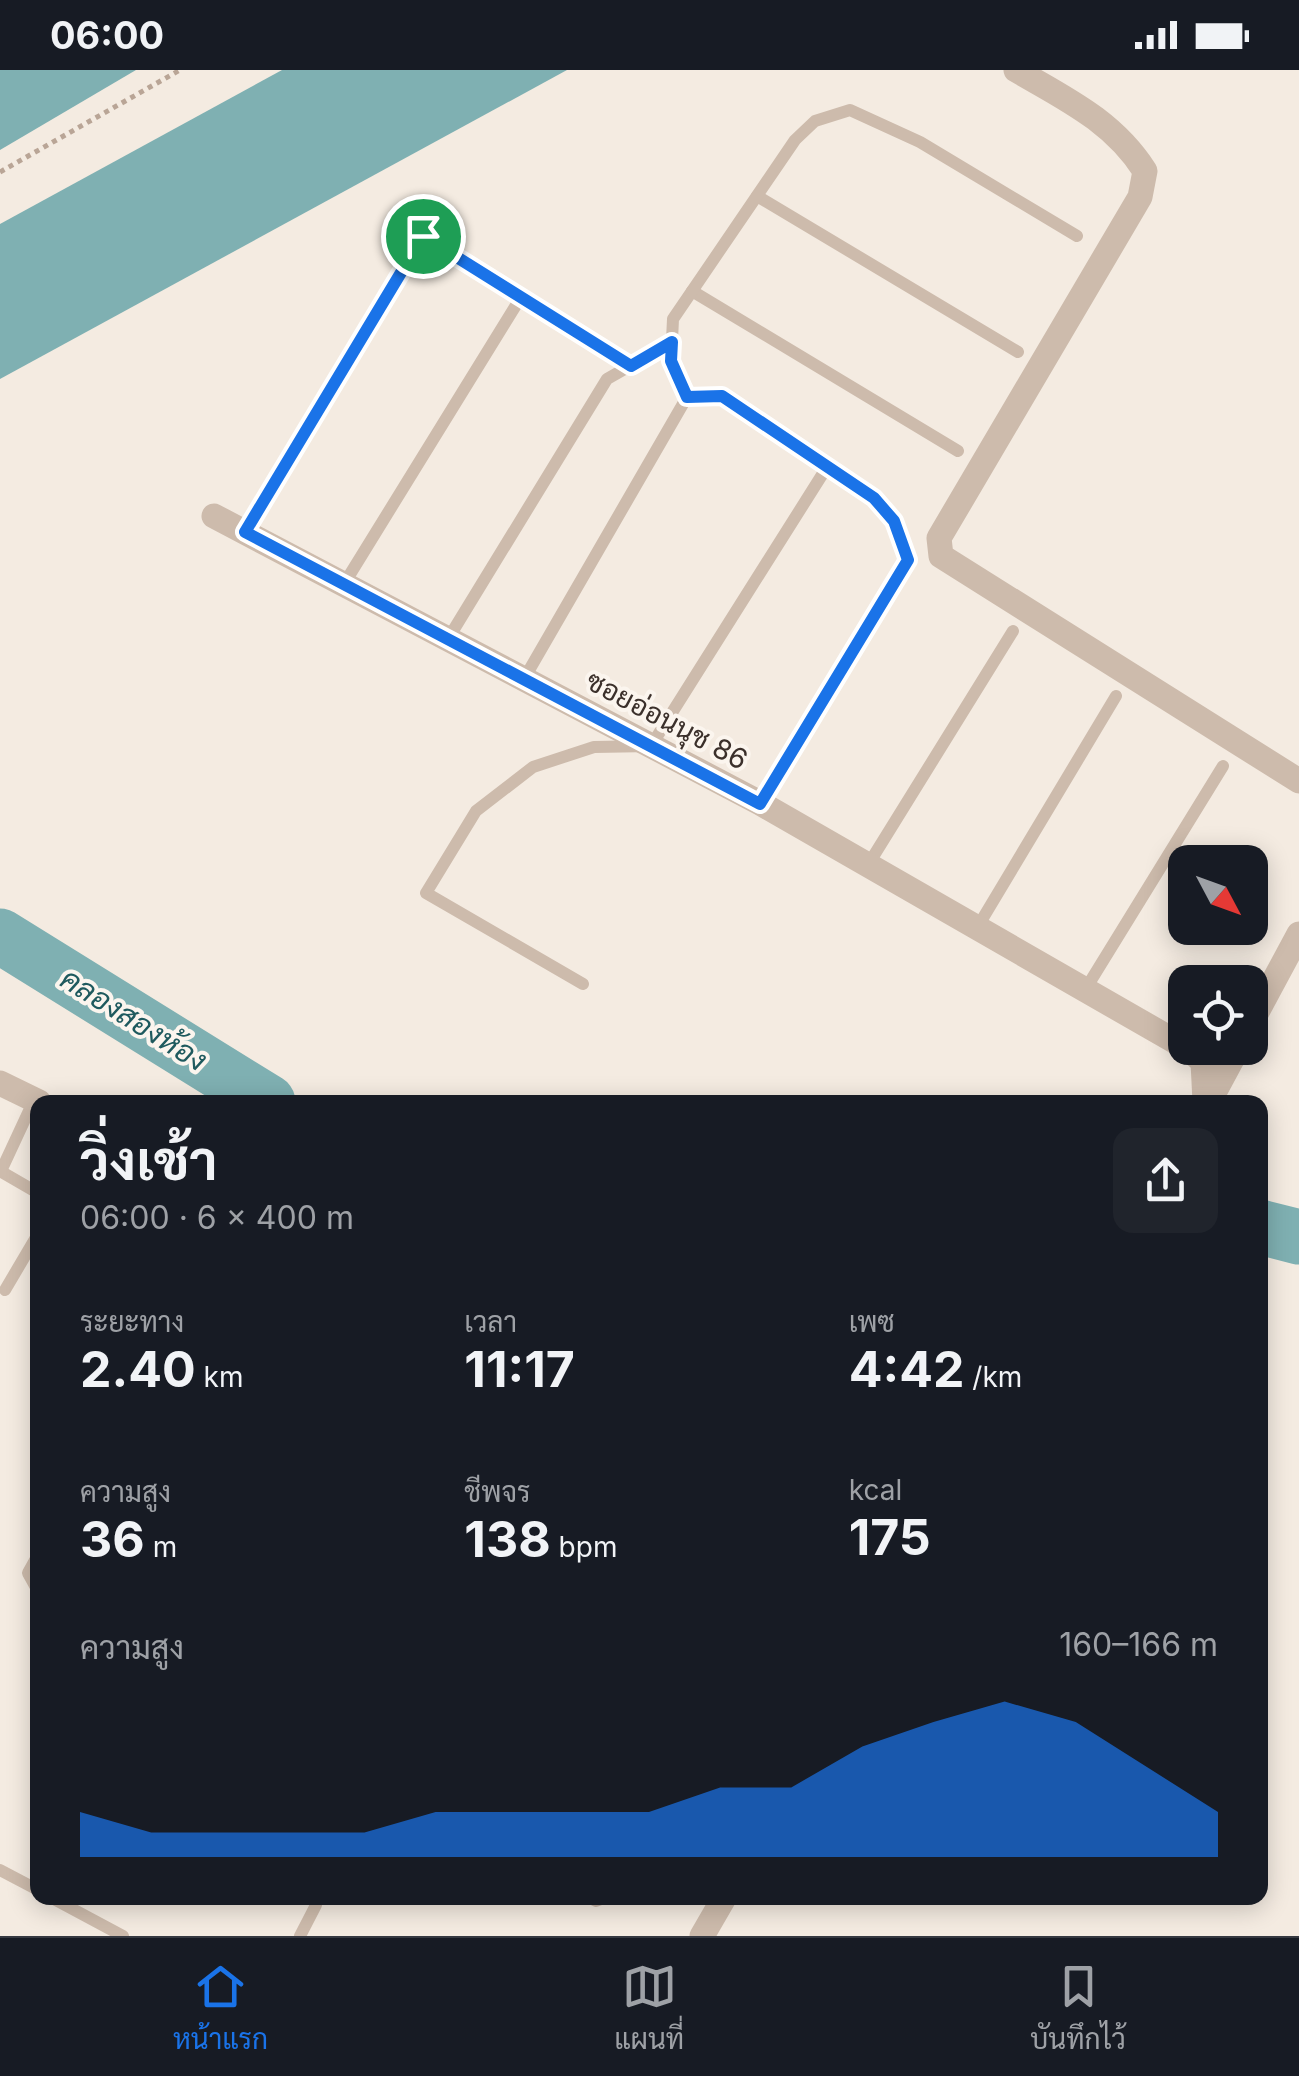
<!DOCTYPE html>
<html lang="th">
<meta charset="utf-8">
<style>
body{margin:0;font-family:Inter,Sarabun,sans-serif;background:#20242c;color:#f1f3f6;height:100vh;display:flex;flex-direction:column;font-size:38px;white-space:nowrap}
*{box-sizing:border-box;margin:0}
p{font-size:32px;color:#9ea1a6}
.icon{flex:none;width:55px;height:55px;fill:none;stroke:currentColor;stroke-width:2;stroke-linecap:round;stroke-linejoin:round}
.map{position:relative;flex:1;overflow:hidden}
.details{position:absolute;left:30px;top:1025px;width:1238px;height:810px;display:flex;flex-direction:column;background:#171b24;border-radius:20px;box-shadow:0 5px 25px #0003}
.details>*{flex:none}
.needle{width:65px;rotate:131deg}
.fabs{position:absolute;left:1168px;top:775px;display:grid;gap:20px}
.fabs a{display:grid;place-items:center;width:100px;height:100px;border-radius:20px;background:#171b24;box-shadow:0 5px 25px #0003;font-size:50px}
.pin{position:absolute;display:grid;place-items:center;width:85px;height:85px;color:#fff;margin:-42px;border:5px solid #fff;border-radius:50%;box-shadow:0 2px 10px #0007}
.round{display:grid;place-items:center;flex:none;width:105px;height:105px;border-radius:20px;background:#20242c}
.head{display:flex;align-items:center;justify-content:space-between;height:170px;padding:0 50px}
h1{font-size:55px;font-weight:700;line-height:75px}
.metrics{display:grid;grid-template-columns:repeat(3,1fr);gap:15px;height:170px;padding:10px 50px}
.metrics div{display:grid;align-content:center}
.metrics b{font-size:50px;font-weight:700}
.metrics small{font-size:28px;font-weight:400}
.metrics p{font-size:28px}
.chart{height:280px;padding:20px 50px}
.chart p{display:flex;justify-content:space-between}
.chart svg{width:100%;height:180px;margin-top:10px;fill:#1a73e8;opacity:.7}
.status{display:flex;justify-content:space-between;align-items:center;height:70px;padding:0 50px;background:#171b24;direction:ltr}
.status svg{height:28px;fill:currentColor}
.tabs{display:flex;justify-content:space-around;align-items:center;height:140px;border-top:2px solid #363941;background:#171b24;font-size:28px;color:#9ea1a6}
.tabs a{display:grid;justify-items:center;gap:5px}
.tabs .active{color:#1a73e8}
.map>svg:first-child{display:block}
</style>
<div class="status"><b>06:00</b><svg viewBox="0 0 49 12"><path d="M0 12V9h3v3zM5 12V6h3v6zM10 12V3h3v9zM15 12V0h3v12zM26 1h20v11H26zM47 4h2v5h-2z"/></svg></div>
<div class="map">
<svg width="1299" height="1866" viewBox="0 0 1299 1866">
<rect width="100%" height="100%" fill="#f4ebe1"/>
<g fill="#7fb0b2">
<path d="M0,0H136L0,80Z"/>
<path d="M282,0H567L0,309V154Z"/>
</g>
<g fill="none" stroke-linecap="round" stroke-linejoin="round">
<g stroke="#7fb0b2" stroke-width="55">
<path d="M0,866L268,1032"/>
<path d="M1260,1157L1299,1167"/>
</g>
<path stroke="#b9a596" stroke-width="5" stroke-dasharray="5 5" stroke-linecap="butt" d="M0,102L180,0"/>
<g stroke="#cdbbac" stroke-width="12">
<path d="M757,126L1018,282"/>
<path d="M692,221L958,381"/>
<path d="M687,327L671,291L673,249L795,70L815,51L850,40L920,72L1077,166"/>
<path d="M245,462L423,165L631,296"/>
<path d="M344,514L521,227"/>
<path d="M448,569L607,309L672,272"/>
<path d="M524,609L687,327L722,326L874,428L894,451L909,490L760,733"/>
<path d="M868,795L1013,561"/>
<path d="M977,858L1116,626"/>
<path d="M583,914L426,823L476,741L533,697L594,677L651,676L827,397"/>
<path d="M1085,920L1223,696"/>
<path d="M0,1101L38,1123"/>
<path d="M1,1101L34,1030"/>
<path d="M5,1220L38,1164"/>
<path d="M38,1485L28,1503L38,1521"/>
<path d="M0,1800L38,1820"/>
<path d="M52,1828L123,1866"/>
<path d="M590,1828L596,1831L604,1828"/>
<path d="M300,1866L316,1835"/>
</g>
<g stroke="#cdbbac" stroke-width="25">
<path d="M1016,0C1066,29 1113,51 1145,101L1140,127L939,468L941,486L1299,711"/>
<path d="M214,446L760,733L1190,980L1203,992L1205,1032"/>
<path d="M1250,955L1299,864"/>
<path d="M0,1013L39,1032"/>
<path d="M1209,1032L1238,978"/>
<path d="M702,1866L724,1828"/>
</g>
</g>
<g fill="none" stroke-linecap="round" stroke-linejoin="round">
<defs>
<path id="route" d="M423,166L631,296L672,272L671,291L687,327L722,326L874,428L894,451L908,490L760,734L245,462Z"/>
</defs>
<use href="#route" stroke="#fff" stroke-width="20"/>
<use href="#route" stroke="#1a73e8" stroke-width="12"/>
</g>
<g text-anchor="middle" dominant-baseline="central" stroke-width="8" stroke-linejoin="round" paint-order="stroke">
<g font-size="28" fill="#3b302b" stroke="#fbf5ee">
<text transform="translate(667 650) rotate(28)">ซอยอ่อนนุช 86</text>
</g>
<g font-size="30" font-style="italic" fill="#1f5a5e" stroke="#fbf5ee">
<text transform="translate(134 949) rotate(32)">คลองสองห้อง</text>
</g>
</g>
</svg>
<div class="fabs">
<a><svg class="needle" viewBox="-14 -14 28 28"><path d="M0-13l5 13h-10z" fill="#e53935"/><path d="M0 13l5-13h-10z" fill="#9ea1a6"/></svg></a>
<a><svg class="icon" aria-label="locate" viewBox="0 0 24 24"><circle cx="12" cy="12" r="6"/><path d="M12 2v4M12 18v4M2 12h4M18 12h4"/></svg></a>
</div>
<div class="pin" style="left:423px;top:166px;background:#1e9e55"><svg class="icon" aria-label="arrive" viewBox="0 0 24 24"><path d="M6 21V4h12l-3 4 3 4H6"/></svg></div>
<section class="details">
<div class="head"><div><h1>วิ่งเช้า</h1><p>06:00 · 6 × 400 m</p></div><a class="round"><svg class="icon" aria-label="share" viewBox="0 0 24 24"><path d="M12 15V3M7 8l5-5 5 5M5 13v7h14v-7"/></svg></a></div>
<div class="metrics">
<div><p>ระยะทาง</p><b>2.40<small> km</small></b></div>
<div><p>เวลา</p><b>11:17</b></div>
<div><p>เพซ</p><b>4:42<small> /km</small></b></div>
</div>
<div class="metrics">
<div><p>ความสูง</p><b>36<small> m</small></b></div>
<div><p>ชีพจร</p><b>138<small> bpm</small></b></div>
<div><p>kcal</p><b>175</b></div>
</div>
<div class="chart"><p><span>ความสูง</span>160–166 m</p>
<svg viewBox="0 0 160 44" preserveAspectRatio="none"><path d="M0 44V33L10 38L20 38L30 38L40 38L50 33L60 33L70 33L80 33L90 27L100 27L110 17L120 11L130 6L140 11L150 22L160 33V44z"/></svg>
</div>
</section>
</div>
<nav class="tabs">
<a class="active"><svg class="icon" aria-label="home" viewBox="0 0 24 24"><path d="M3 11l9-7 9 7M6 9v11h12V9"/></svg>หน้าแรก</a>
<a><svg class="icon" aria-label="map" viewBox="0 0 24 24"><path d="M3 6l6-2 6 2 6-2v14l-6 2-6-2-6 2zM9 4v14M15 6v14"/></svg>แผนที่</a>
<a><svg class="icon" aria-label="saved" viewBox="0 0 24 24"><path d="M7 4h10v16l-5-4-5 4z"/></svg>บันทึกไว้</a>
</nav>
